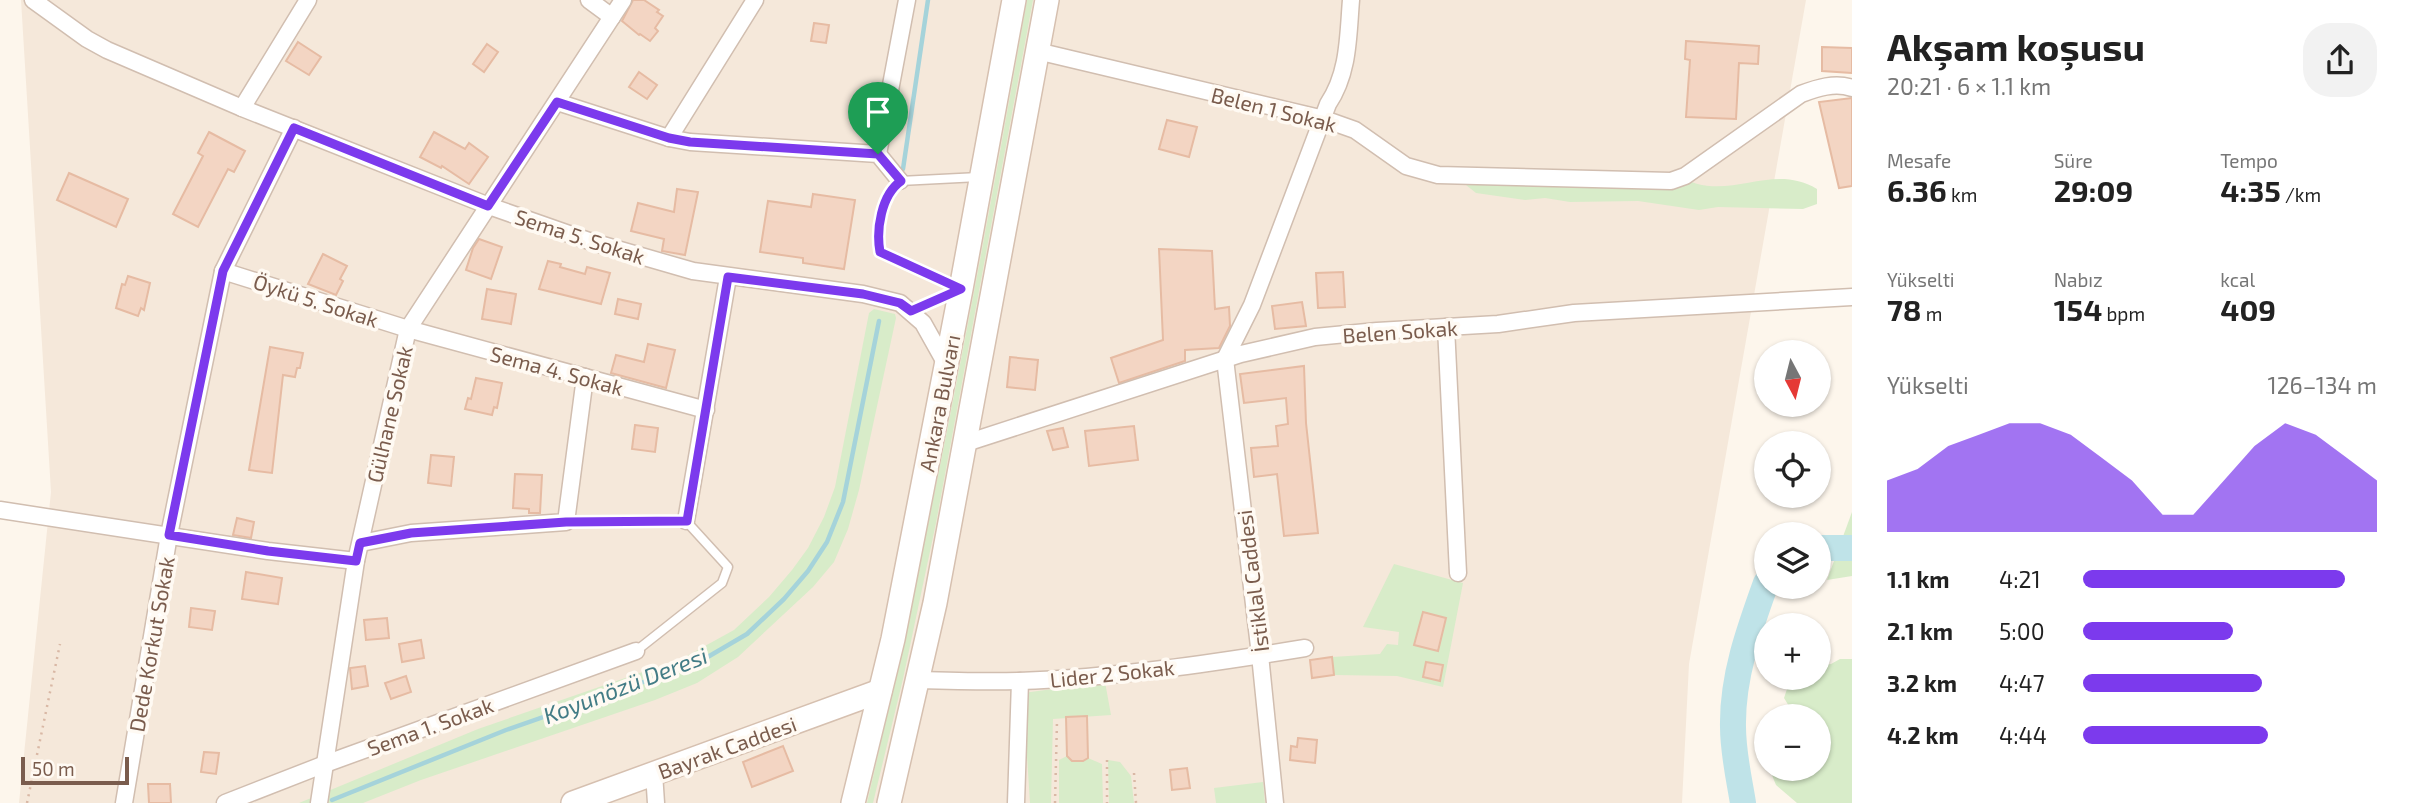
<!DOCTYPE html>
<html lang="tr">
<meta charset="utf-8">
<style>
body{margin:0;font-family:"Exo 2",sans-serif;background:#f2f2f2;color:#222;height:100vh;display:flex;flex-direction:column;font-size:26px;white-space:nowrap}
*{box-sizing:border-box;margin:0}
p{font-size:23px;color:#767676}
.icon{flex:none;width:38px;height:38px;fill:none;stroke:currentColor;stroke-width:2;stroke-linecap:round;stroke-linejoin:round}
.map{position:relative;flex:1;overflow:hidden}
.details{display:flex;flex-direction:column;background:#fff;width:560px}
.details>*{flex:none}
.needle{width:46px;rotate:173deg}
.fabs{position:absolute;left:1754px;top:340px;display:grid;gap:14px}
.fabs a{display:grid;place-items:center;width:77px;height:77px;border-radius:50%;background:#fff;box-shadow:0 2px 5px #0004;font-size:35px}
.scale{position:absolute;left:21px;bottom:18px;width:108px;box-sizing:border-box;padding-left:7px;border:4px solid #7a5c4d;border-top:0;font-size:19px;line-height:24px;white-space:nowrap;color:#7a5c4d;-webkit-text-stroke:5px #fffaf3;paint-order:stroke}
.pin{position:absolute;display:grid;place-items:center;width:60px;height:60px;color:#fff;margin:-72px -30px;border-radius:50% 50% 50% 0;rotate:-45deg;box-shadow:0 0 7px #0007}
.pin .icon{rotate:45deg}
.round{display:grid;place-items:center;flex:none;width:74px;height:74px;border-radius:28px;background:#f2f2f2}
.overview{display:flex;align-items:center;justify-content:space-between;height:119px;padding:0 35px}
h1{font-size:38px;font-weight:700;line-height:52px}
.stats{display:grid;grid-template-columns:repeat(3,1fr);gap:10px;height:119px;padding:7px 35px}
.stats div{display:grid;align-content:center}
.stats b{font-size:30px;font-weight:700}
.stats small{font-size:19px;font-weight:400}
.stats p{font-size:19px}
.chart{height:196px;padding:14px 35px}
.chart p{display:flex;justify-content:space-between}
.chart svg{width:100%;height:126px;margin-top:7px;fill:#7c3aed;opacity:.7}
ul{padding:0 35px;list-style:none;font-size:23px}
li{display:grid;grid-template-columns:112px 84px 1fr;align-items:center;height:52px}
li i{height:18px;border-radius:9px;background:#7c3aed}
main{display:flex;flex:1;min-height:0}
.map>svg:first-child{display:block}
</style>
<main>
<div class="map">
<svg width="1852" height="803" viewBox="0 0 1852 803">
<rect width="100%" height="100%" fill="#fdf6ec"/>
<path fill="#f5e8da" d="M21,0H1806L1689,664L1682,803H19L51,492Z"/>
<g fill="#d8ecc9">
<path d="M1027,0H1033L936,523L903,679L873,803H867C929,537 980,269 1027,0Z"/>
<path d="M1472,172L1676,174C1725,207 1769,160 1817,189V204L1803,209L1718,207L1699,210L1638,201L1570,202L1545,198L1525,200L1476,193L1466,185Z"/>
<path d="M874,309L895,314L896,318L859,490L848,529L834,562L813,587L738,657L697,683L655,700L421,780L363,803H299L478,729L683,658L734,630L769,597L792,570L808,548L824,517L835,487L869,313Z"/>
<path d="M1852,512V576L1827,580Z"/>
<path d="M1394,564L1463,583L1443,687L1397,676L1334,675L1332,657L1380,654L1387,644L1398,645L1399,632L1363,627Z"/>
<path d="M1840,659H1852V803H1797L1776,785L1769,768H1818V747L1821,745L1818,742V716H1795L1784,698L1791,677H1818V666L1831,664Z"/>
<path d="M1105,682L1111,715L1053,719L1051,803H1030L1023,693Z"/>
<path d="M1067,756L1072,761H1083L1088,758L1102,764L1103,803H1059V760Z"/>
<path d="M1108,760L1120,762L1131,776L1134,803H1109Z"/>
<path d="M1263,782L1265,803H1216L1214,788Z"/>
</g>
<g fill="none" stroke-linecap="round" stroke-linejoin="round">
<g stroke="#a5d3da" stroke-width="4.5">
<path d="M903,169L928,0"/>
<path d="M332,800L506,730L672,672L706,658L747,634L784,599L808,571L827,542L843,502L879,321"/>
</g>
<g stroke="#bfe3e8" stroke-width="26">
<path d="M1818,548H1852"/>
<path d="M1743,803C1739,778 1733,753 1733,727C1732,677 1749,630 1766,583"/>
</g>
</g>
<g fill="#f3d5c3" stroke="#e6bba3" stroke-width="2">
<path d="M633,0H644L659,10L657,12L663,16L655,28L658,31L650,41L640,34L639,35L622,21Z"/>
<path d="M814,23L829,25L826,43L811,41Z"/>
<path d="M1686,41L1759,46L1758,64L1739,63L1736,119L1686,117L1690,60L1685,59Z"/>
<path d="M298,42L321,57L309,75L286,61Z"/>
<path d="M487,44L498,52L484,72L473,64Z"/>
<path d="M1822,47L1852,48V73L1822,71Z"/>
<path d="M639,72L657,85L647,99L629,87Z"/>
<path d="M1852,98V186L1839,188L1819,102Z"/>
<path d="M1167,120L1197,127L1189,157L1159,149Z"/>
<path d="M209,132L245,151L234,172L228,169L198,227L173,214L203,156L198,153Z"/>
<path d="M434,132L465,149L469,143L488,157L469,184L442,166L441,168L420,157Z"/>
<path d="M69,173L128,199L116,227L57,200Z"/>
<path d="M677,189L698,192L685,255L662,251L664,239L631,231L638,203L674,212Z"/>
<path d="M813,194L855,200L844,269L803,263V258L760,252L768,201L811,207Z"/>
<path d="M479,239L502,247L491,279L466,270L473,248Z"/>
<path d="M1159,249L1212,251L1215,309L1229,307L1230,326L1219,348L1185,350V361L1119,383L1111,358L1163,340Z"/>
<path d="M323,254L347,266L340,279L343,281L336,295L308,284Z"/>
<path d="M548,261L561,264L560,267L585,274L587,267L610,273L601,304L539,289Z"/>
<path d="M1343,272L1345,307L1318,308L1316,273Z"/>
<path d="M128,276L150,283L144,310L141,308L138,316L116,308L122,284L125,285Z"/>
<path d="M487,289L516,294L511,324L482,319Z"/>
<path d="M618,299L641,304L638,319L615,314Z"/>
<path d="M1302,302L1306,326L1275,329L1272,306Z"/>
<path d="M648,344L675,350L666,388L611,373L616,355L644,362Z"/>
<path d="M270,347L303,353L300,368H297L295,377L283,375L272,473L249,470Z"/>
<path d="M1010,357L1038,360L1035,390L1007,387Z"/>
<path d="M1304,366L1306,423L1318,533L1284,536L1277,474L1254,477L1251,448L1278,446L1276,426L1288,424L1286,398L1244,403L1240,374Z"/>
<path d="M476,378L502,383L497,408L494,407L492,415L465,409L468,398L471,399Z"/>
<path d="M635,425L658,428L655,452L632,449Z"/>
<path d="M1134,426L1138,460L1089,466L1085,431Z"/>
<path d="M1063,428L1068,447L1053,450L1047,431Z"/>
<path d="M431,455L454,457L451,486L428,483Z"/>
<path d="M515,474L542,475L540,513H529V509L513,508Z"/>
<path d="M237,518L254,522L251,538L233,535Z"/>
<path d="M246,572L282,578L278,604L242,599Z"/>
<path d="M191,608L215,611L212,630L189,627Z"/>
<path d="M1423,612L1446,618L1438,651L1414,645Z"/>
<path d="M387,618L389,638L366,640L364,620Z"/>
<path d="M421,640L424,658L402,662L399,644Z"/>
<path d="M1332,657L1334,675L1312,678L1310,660Z"/>
<path d="M1426,662L1443,665L1440,681L1423,677Z"/>
<path d="M365,666L368,686L352,689L350,668Z"/>
<path d="M406,676L411,692L391,699L385,683Z"/>
<path d="M1087,716L1088,758L1083,761H1072L1067,756L1066,717Z"/>
<path d="M1298,738L1317,740L1315,763L1290,760L1291,746L1297,747Z"/>
<path d="M783,746L793,771L752,787L743,762Z"/>
<path d="M204,752L219,753L216,774L201,772Z"/>
<path d="M1187,768L1190,788L1172,790L1170,770Z"/>
<path d="M148,784H170L171,803H149Z"/>
</g>
<g fill="none" stroke-linecap="round" stroke-linejoin="round">
<defs>
<g id="lane">
<path d="M959,288L880,252C876,230 881,195 900,181L979,177"/>
<path d="M911,311L958,291"/>
<path d="M566,522L686,521L728,567L722,583L636,651"/>
</g>
<g id="street">
<path d="M33,0L87,39L107,50L242,108L489,206L589,241L693,271L863,294L900,303L923,323L946,364"/>
<path d="M589,0L612,17"/>
<path d="M1037,51L1324,119L1355,130L1406,166L1438,175L1671,181L1685,176L1801,94C1817,88 1835,82 1852,88"/>
<path d="M557,102L669,138L690,142L878,154L900,181"/>
<path d="M242,108L308,0"/>
<path d="M669,138L755,0"/>
<path d="M878,154L907,0"/>
<path d="M223,271L408,329L706,410"/>
<path d="M1446,327L1458,573"/>
<path d="M963,444L1241,354L1315,337L1377,331L1498,324L1574,313L1852,297"/>
<path d="M0,510L268,551L356,561"/>
<path d="M686,521L728,277"/>
<path d="M361,543L411,533L566,522L585,377"/>
<path d="M917,680C951,681 985,682 1019,681C1112,678 1213,663 1305,648"/>
<path d="M654,773L656,803"/>
<path d="M124,803L169,535L223,271L294,128"/>
<path d="M225,803L325,764L636,651"/>
<path d="M319,803L356,561L408,329L623,0"/>
<path d="M1016,803L1020,681"/>
<path d="M1275,803L1260,655L1225,359L1252,305L1328,104C1349,73 1348,36 1351,0"/>
</g>
<g id="secondary">
<path d="M573,803L880,691"/>
<path d="M853,803L893,639L961,289L1014,0"/>
<path d="M889,803L935,603L1047,0"/>
</g>
</defs>
<use href="#lane" stroke="#d1beb0" stroke-width="11"/>
<use href="#street" stroke="#d1beb0" stroke-width="19"/>
<use href="#secondary" stroke="#d6c0b0" stroke-width="26"/>
<g stroke="#d9b8a5" stroke-width="2.5" stroke-dasharray="2 5" stroke-linecap="butt">
<path d="M1107,760V803"/>
<path d="M1134,773L1136,803"/>
<path d="M27,803L60,644"/>
<path d="M1055,803L1057,721"/>
</g>
<use href="#lane" stroke="#fff" stroke-width="8"/>
<use href="#street" stroke="#fff" stroke-width="16"/>
<use href="#secondary" stroke="#fff" stroke-width="23"/>
</g>
<g fill="none" stroke-linecap="round" stroke-linejoin="round">
<defs>
<path id="route" d="M557,102L669,138L690,142L878,154L901,181C881,195 876,230 880,252L961,289L911,311L900,303L863,294L728,277L687,521L566,522L411,533L360,543L356,561L268,551L169,535L223,271L294,128L488,206Z"/>
</defs>
<use href="#route" stroke="#fff" stroke-width="14"/>
<use href="#route" stroke="#7c3aed" stroke-width="9"/>
</g>
<g text-anchor="middle" dominant-baseline="central" stroke-width="7" stroke-linejoin="round" paint-order="stroke">
<g font-size="21" fill="#7a5c4d" stroke="#fffaf3">
<text transform="translate(1274 109) rotate(14)">Belen 1 Sokak</text>
<text transform="translate(580 236) rotate(18)">Sema 5. Sokak</text>
<text transform="translate(316 300) rotate(18)">Öykü 5. Sokak</text>
<text transform="translate(1400 331) rotate(-4)">Belen Sokak</text>
<text transform="translate(557 370) rotate(15)">Sema 4. Sokak</text>
<text transform="translate(939 403) rotate(-79)">Ankara Bulvarı</text>
<text transform="translate(389 414) rotate(-77)">Gülhane Sokak</text>
<text transform="translate(1252 581) rotate(-97)">İstiklal Caddesi</text>
<text transform="translate(151 644) rotate(-80)">Dede Korkut Sokak</text>
<text transform="translate(1112 673) rotate(-6)">Lider 2 Sokak</text>
<text transform="translate(430 726) rotate(-20)">Sema 1. Sokak</text>
<text transform="translate(727 747) rotate(-20)">Bayrak Caddesi</text>
</g>
<g font-size="23" font-style="italic" fill="#437c86" stroke="#fffaf3">
<text transform="translate(625 685) rotate(-21)">Koyunözü Deresi</text>
</g>
</g>
</svg>
<div class="fabs">
<a><svg class="needle" viewBox="-14 -14 28 28"><path d="M0-13l5 13h-10z" fill="#e53935"/><path d="M0 13l5-13h-10z" fill="#767676"/></svg></a>
<a><svg class="icon" aria-label="locate" viewBox="0 0 24 24"><circle cx="12" cy="12" r="6"/><path d="M12 2v4M12 18v4M2 12h4M18 12h4"/></svg></a>
<a><svg class="icon" aria-label="layers" viewBox="0 0 24 24"><path d="M12 4l9 5-9 5-9-5zM3 14l9 5 9-5"/></svg></a>
<a>+</a>
<a>−</a>
</div>
<div class="scale">50 m</div>
<div class="pin" style="left:878px;top:154px;background:#1e9e55"><svg class="icon" aria-label="arrive" viewBox="0 0 24 24"><path d="M6 21V4h12l-3 4 3 4H6"/></svg></div>
</div>
<section class="details">
<div class="overview"><div><h1>Akşam koşusu</h1><p>20:21 · 6 × 1.1 km</p></div><a class="round"><svg class="icon" aria-label="share" viewBox="0 0 24 24"><path d="M12 15V3M7 8l5-5 5 5M5 13v7h14v-7"/></svg></a></div>
<div class="stats">
<div><p>Mesafe</p><b>6.36<small> km</small></b></div>
<div><p>Süre</p><b>29:09</b></div>
<div><p>Tempo</p><b>4:35<small> /km</small></b></div>
</div>
<div class="stats">
<div><p>Yükselti</p><b>78<small> m</small></b></div>
<div><p>Nabız</p><b>154<small> bpm</small></b></div>
<div><p>kcal</p><b>409</b></div>
</div>
<div class="chart"><p><span>Yükselti</span>126–134 m</p>
<svg viewBox="0 0 160 44" preserveAspectRatio="none"><path d="M0 44V26L10 22L20 14L30 10L40 6L50 6L60 10L70 18L80 26L90 38L100 38L110 26L120 14L130 6L140 10L150 18L160 26V44z"/></svg>
</div>
<ul>
<li><b>1.1 km</b>4:21<i style="width:89%"></i></li>
<li><b>2.1 km</b>5:00<i style="width:51%"></i></li>
<li><b>3.2 km</b>4:47<i style="width:61%"></i></li>
<li><b>4.2 km</b>4:44<i style="width:63%"></i></li>
</ul>
</section>
</main>
